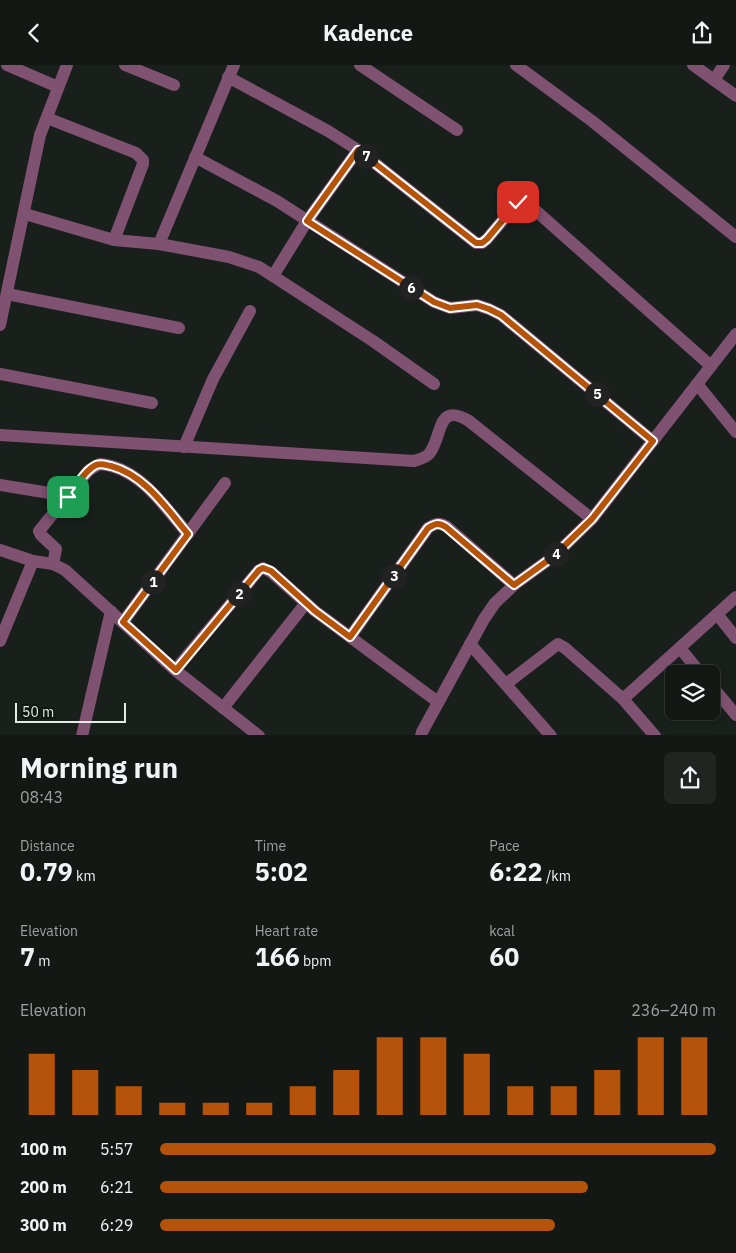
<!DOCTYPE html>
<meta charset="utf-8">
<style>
body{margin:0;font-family:"IBM Plex Sans",sans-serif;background:#202522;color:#f1f3f6;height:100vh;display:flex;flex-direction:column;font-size:19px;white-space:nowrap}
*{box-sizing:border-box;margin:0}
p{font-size:16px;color:#9da0a0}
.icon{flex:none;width:28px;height:28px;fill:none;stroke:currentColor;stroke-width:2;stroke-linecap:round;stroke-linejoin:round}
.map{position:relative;height:670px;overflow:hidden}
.panel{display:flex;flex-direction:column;background:#131815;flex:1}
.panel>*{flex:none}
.fabs{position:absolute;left:665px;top:600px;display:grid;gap:10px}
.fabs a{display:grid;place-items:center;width:55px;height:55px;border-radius:8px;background:#131815;box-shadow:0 2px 8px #0003,0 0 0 1px #323734;font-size:25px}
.scale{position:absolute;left:15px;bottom:12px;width:111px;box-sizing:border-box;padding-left:5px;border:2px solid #e5eae7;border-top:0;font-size:14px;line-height:18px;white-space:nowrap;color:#e5eae7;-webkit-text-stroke:4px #101713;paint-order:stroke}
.pin{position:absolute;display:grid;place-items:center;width:42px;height:42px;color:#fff;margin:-21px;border-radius:10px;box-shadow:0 2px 8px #0006}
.km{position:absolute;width:25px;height:25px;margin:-12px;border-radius:50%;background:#222;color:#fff;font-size:14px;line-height:25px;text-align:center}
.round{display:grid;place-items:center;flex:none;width:52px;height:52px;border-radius:8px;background:#202522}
.overview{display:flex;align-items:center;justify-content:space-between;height:85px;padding:0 20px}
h1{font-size:28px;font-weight:800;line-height:38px}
.figures{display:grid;grid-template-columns:repeat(3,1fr);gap:8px;height:85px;padding:5px 20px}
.figures div{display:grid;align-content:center}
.figures b{font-size:25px;font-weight:800}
.figures small{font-size:14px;font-weight:400}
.figures p{font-size:14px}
.chart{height:140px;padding:10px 20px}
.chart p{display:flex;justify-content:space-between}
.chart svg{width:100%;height:90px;margin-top:5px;stroke:#b45309;stroke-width:6}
ul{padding:0 20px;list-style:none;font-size:16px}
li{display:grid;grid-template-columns:80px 60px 1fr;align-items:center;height:38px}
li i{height:12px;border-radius:6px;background:#b45309}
header{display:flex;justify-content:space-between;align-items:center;height:65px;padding:0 20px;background:#131815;font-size:22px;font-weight:800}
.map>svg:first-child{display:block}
</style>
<header><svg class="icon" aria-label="back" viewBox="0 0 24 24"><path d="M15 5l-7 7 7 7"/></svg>Kadence<svg class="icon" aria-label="share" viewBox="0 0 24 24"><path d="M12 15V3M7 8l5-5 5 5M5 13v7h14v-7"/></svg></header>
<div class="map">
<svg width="736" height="671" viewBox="0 0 736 671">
<rect width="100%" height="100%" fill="#19201c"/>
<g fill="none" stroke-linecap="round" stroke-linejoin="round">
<g stroke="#805272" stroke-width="12">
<path d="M7,0L58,22"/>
<path d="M125,0L174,20"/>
<path d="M360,0L457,65"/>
<path d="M516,0L592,56L736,172"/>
<path d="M693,0L736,31"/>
<path d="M228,12L328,66L358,85L476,178H482L487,174L518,137L521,135L526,137L711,301"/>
<path d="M714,15L724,0"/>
<path d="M47,53L136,88L143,95V99L114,175"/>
<path d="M195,92L277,136L434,237L450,243L477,240L489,244L501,250L653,376"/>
<path d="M25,149L114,175L159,179L229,192L259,202L273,211L373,276L434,319"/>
<path d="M159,179L234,0"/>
<path d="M273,211L307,156L358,85"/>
<path d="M7,229L179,263"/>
<path d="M0,260L40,70L67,0"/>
<path d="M0,309L152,338"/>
<path d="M697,319L736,367"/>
<path d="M0,370L414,396C420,394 425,393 429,389C443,372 436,336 469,356L592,454"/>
<path d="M184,382L213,314L250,246"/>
<path d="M0,420L68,431"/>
<path d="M0,485L33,496L53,499L65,505L175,605L259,671"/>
<path d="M53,499L56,484L41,470L39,466L89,405L100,399C139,402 164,441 188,469"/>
<path d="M717,549L736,573"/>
<path d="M123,557L225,418"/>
<path d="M350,572L428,463C435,459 438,457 446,461L514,520"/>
<path d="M0,576L33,496"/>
<path d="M470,579L551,671"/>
<path d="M680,583L701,609"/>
<path d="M175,605L259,505L263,503L271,507L315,546L438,637"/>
<path d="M506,619L558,579L565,583L623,634"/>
<path d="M711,620L736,650"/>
<path d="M223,643L306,538"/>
<path d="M82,671L111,546"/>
<path d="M421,671L422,667L484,554L495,538L514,520L554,491L592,454L736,269"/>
<path d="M655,671L623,634L736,532"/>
</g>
</g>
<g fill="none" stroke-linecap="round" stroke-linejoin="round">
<defs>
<path id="route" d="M68,432C76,422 84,406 96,400C101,398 106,400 111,401C145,410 167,444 188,469L123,557L176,605L259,505L263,503L271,506L315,546L350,572L428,463C435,459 438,457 446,462L514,520L554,491L592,454L653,376L501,250L489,244L477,240L450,243L434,237L307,156L358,85L476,178H482L487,174L518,137"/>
</defs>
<use href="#route" stroke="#fff" stroke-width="10"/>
<use href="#route" stroke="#b45309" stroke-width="6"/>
</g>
</svg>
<div class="fabs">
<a><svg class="icon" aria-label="layers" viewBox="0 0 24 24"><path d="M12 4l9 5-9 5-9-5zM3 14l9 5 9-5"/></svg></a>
</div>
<div class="scale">50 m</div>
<div class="pin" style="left:68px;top:432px;background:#1e9e55"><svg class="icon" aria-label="arrive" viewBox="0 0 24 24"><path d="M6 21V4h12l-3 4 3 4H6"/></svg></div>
<div class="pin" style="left:518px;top:137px;background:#d93025"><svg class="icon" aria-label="check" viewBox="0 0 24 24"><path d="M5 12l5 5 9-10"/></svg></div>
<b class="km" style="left:153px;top:517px">1</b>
<b class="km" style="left:239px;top:529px">2</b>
<b class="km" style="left:394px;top:511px">3</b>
<b class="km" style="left:556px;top:489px">4</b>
<b class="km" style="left:597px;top:329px">5</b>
<b class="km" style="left:411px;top:223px">6</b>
<b class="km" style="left:366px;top:91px">7</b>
</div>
<section class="panel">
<div class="overview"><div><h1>Morning run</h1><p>08:43</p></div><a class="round"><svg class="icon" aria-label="share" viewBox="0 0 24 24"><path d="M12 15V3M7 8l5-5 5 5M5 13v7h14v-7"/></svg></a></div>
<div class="figures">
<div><p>Distance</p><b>0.79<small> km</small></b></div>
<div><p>Time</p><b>5:02</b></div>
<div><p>Pace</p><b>6:22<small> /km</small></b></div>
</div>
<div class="figures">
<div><p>Elevation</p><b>7<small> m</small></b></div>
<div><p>Heart rate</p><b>166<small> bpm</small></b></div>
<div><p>kcal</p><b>60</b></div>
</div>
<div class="chart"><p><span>Elevation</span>236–240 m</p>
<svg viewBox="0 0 160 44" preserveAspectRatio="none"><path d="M5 44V14M15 44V22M25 44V30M35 44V38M45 44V38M55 44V38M65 44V30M75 44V22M85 44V6M95 44V6M105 44V14M115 44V30M125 44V30M135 44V22M145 44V6M155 44V6"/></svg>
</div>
<ul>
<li><b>100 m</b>5:57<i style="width:100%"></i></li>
<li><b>200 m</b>6:21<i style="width:77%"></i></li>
<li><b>300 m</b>6:29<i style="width:71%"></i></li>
</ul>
</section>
